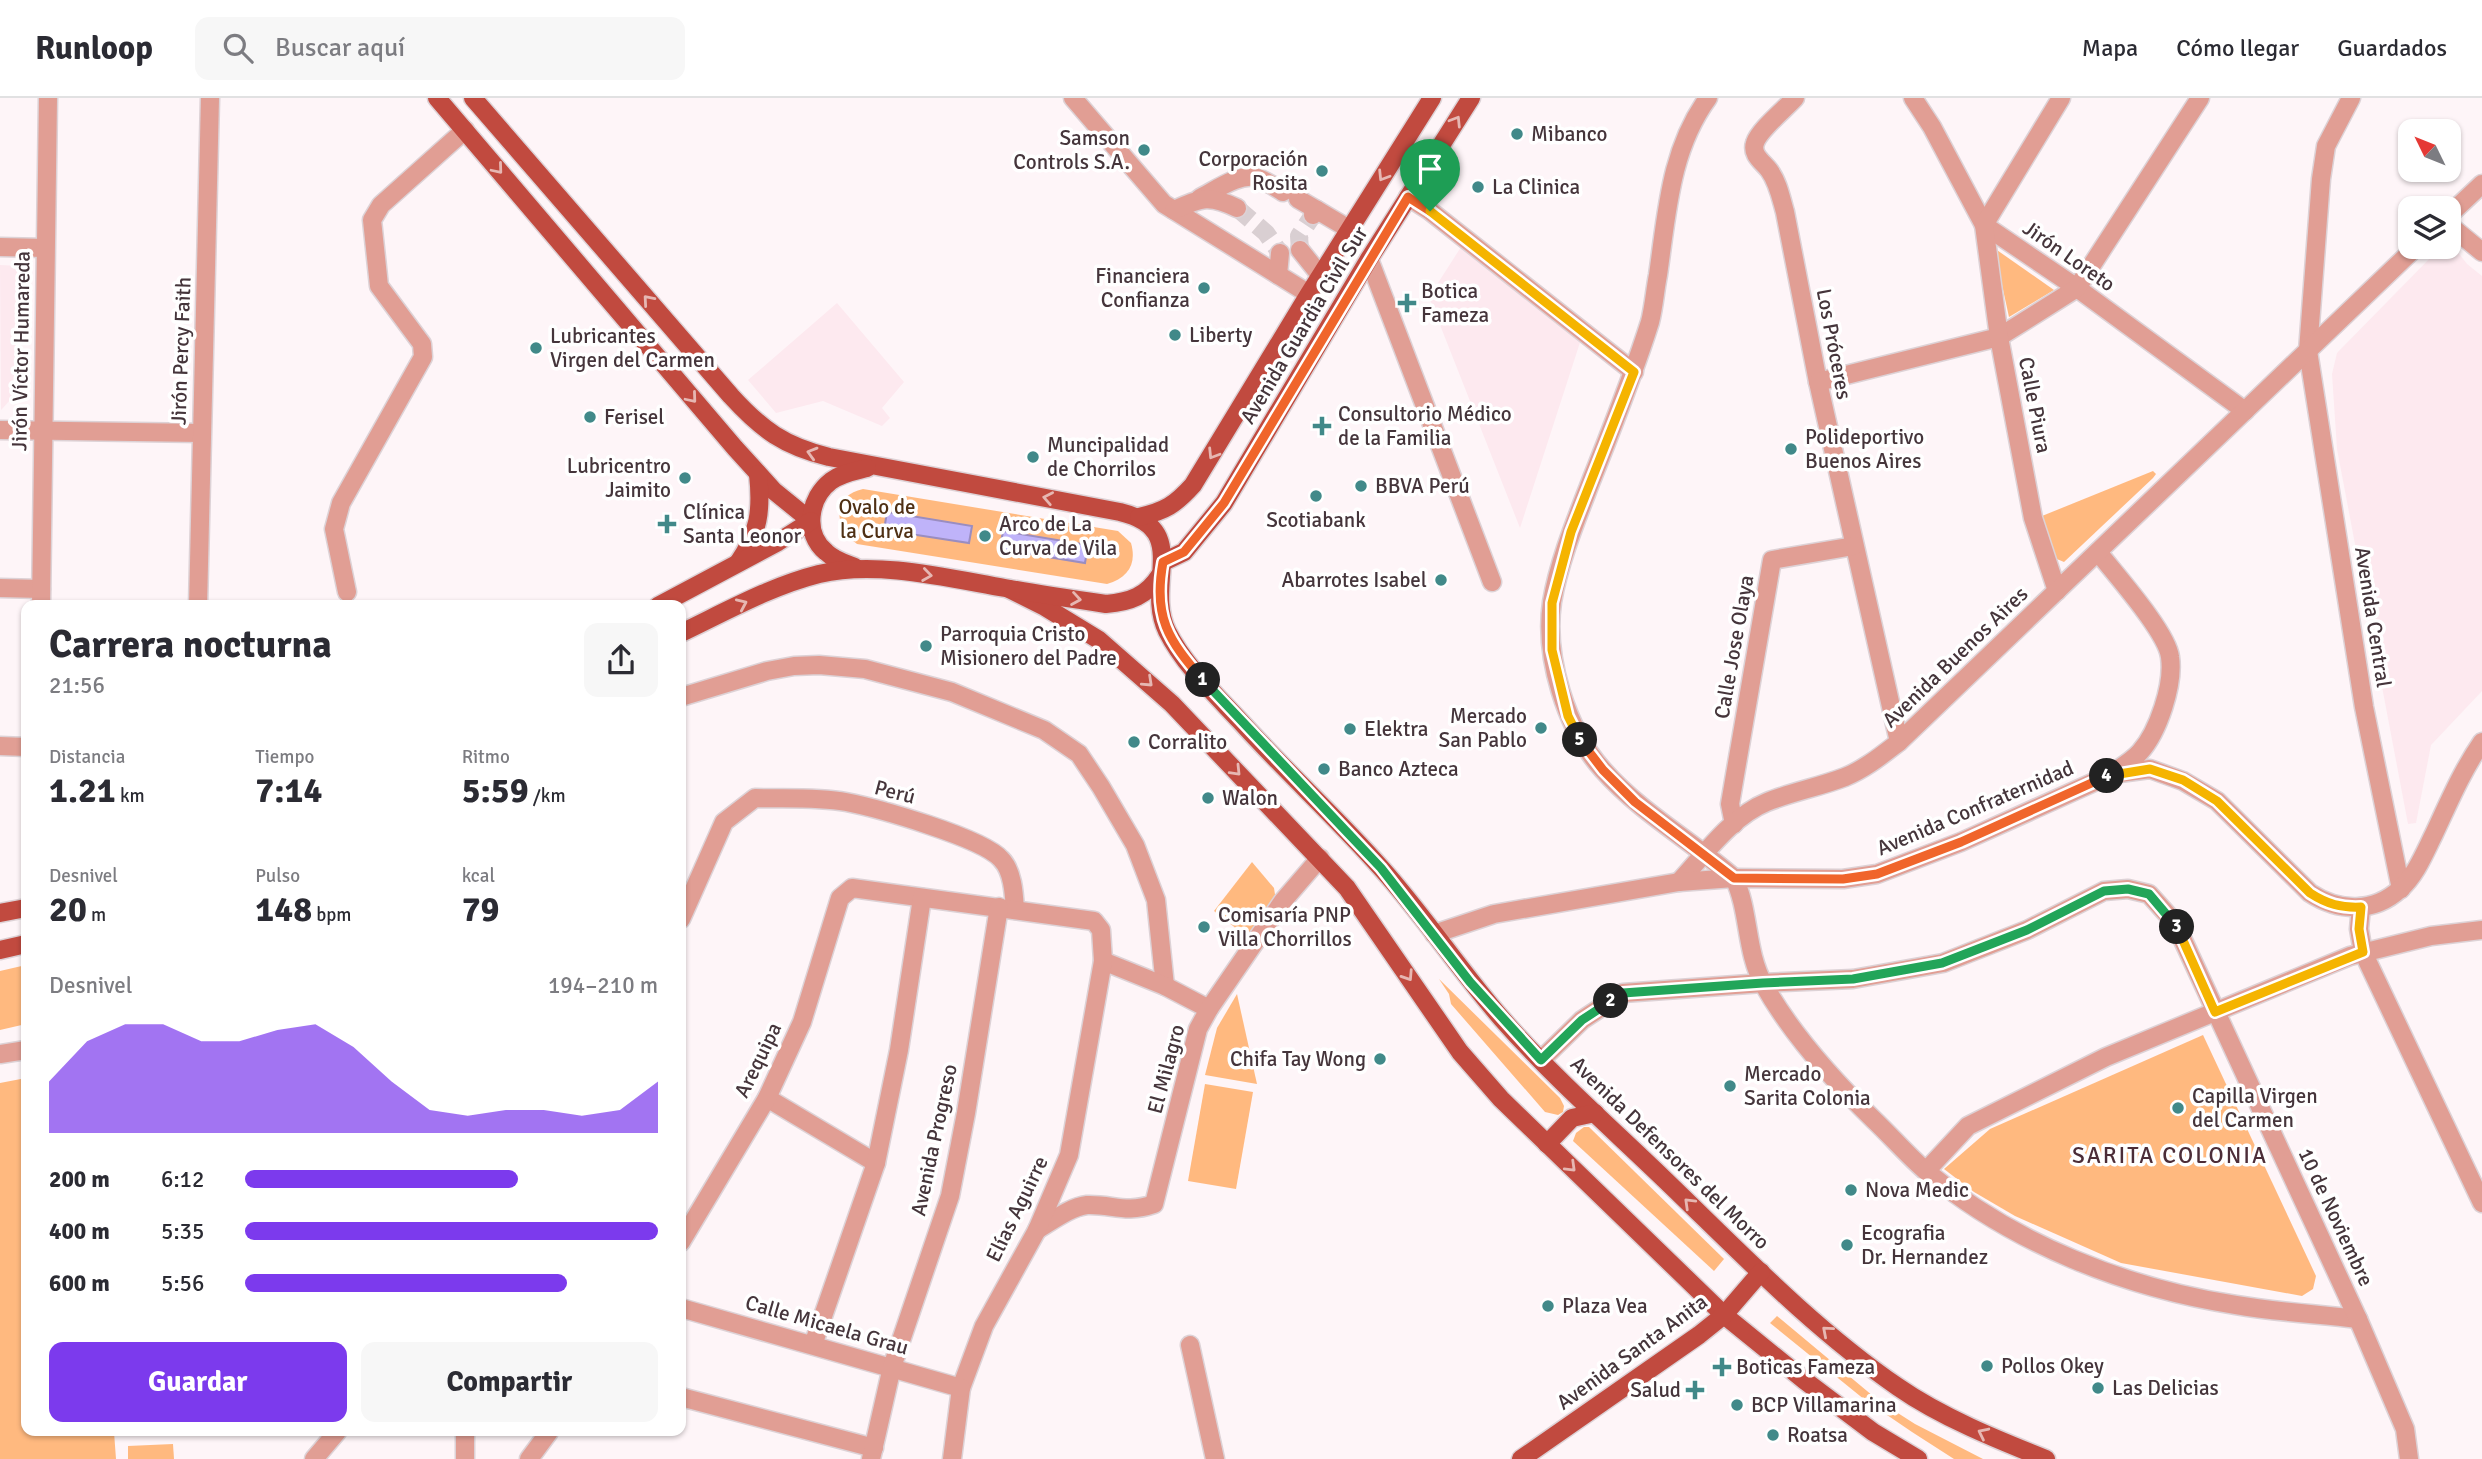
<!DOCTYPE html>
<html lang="es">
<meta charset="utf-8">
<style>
body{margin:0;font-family:Signika,sans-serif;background:#f7f7f7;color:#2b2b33;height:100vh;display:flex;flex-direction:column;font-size:26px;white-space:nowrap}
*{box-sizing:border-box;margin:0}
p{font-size:23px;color:#7c7c81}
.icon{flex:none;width:38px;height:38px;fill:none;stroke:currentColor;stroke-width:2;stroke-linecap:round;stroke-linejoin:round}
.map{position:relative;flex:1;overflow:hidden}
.sheet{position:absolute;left:21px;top:502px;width:665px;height:836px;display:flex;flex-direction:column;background:#fff;border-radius:14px;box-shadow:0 2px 5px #0004}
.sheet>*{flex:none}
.needle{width:46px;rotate:313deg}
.fabs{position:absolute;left:2398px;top:21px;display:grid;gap:14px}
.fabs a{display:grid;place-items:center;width:63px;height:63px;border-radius:14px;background:#fff;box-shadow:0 2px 5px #0004;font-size:35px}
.pin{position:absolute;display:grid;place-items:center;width:60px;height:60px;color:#fff;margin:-72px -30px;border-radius:50% 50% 50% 0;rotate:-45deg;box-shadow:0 0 7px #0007}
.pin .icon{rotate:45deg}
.km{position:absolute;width:35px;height:35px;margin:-18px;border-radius:50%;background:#222;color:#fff;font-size:19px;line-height:35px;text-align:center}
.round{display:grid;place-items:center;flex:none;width:74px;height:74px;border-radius:14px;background:#f7f7f7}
.overview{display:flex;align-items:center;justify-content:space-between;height:119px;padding:0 28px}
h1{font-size:38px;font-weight:700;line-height:52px}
.stats{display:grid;grid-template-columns:repeat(3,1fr);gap:10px;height:119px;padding:7px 28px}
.stats div{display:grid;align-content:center}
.stats b{font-size:35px;font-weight:700}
.stats small{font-size:19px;font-weight:400}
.stats p{font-size:19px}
.chart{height:196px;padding:14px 28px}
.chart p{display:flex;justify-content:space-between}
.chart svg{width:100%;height:126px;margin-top:7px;fill:#7c3aed;opacity:.7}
.cta{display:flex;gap:14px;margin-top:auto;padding:14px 28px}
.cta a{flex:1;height:80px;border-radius:14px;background:#7c3aed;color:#fff;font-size:28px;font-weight:700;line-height:80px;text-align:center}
.cta a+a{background:#f7f7f7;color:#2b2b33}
ul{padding:0 28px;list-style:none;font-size:23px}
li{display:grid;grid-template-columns:112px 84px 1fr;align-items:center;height:52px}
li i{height:18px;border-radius:9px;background:#7c3aed}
header{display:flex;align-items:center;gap:42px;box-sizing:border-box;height:98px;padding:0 35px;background:#fff;border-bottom:2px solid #e1e1e2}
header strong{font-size:33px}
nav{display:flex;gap:38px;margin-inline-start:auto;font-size:24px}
.search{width:490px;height:63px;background:#f7f7f7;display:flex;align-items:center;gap:18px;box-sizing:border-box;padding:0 24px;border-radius:14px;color:#7c7c81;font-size:26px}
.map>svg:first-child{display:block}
</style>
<header>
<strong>Runloop</strong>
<div class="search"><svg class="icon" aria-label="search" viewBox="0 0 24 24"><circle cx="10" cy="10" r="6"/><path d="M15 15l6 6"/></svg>Buscar aquí</div>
<nav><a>Mapa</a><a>Cómo llegar</a><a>Guardados</a></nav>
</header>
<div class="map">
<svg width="2482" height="1361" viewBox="0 0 2482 1361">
<rect width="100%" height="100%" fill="#fef5f8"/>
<g fill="#fde9ef">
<path d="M2453,148L2467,166L2482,178V593L2431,647L2416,725L2408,726L2337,351L2332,276L2337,255L2439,151Z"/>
<path d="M1461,149L1584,232L1520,430L1429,199Z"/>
<path d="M0,167L20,168V291L1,312Z"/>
<path d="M837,205L904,284L882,310L890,320L882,328L823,303L776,315L748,282Z"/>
</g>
<g fill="#ffb97f">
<path d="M1994,150L2054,192L2009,219Z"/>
<path d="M2153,373L2156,376L2153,380L2064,464L2052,459L2042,418Z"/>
<path d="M863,391L1118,433L1131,445C1137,466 1128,480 1107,486L857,446C834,429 831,398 863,391Z"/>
<path d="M1252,764L1274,790L1276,803L1247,839L1214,813Z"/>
<path d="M26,867V926L0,932V873Z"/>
<path d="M1439,881L1560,1000L1564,1008L1563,1014L1558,1017L1545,1014L1451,906L1449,896Z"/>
<path d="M1237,896L1257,986L1205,977L1217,930Z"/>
<path d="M2203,937L2316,1178L2313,1191L2302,1198L2121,1165L2015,1118L1974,1094L1944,1071L1990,1031Z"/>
<path d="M26,980V1334H114L116,1361H0V985Z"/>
<path d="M1205,986L1253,994L1236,1091L1188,1083Z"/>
<path d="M1584,1029H1589L1724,1161L1714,1173L1573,1043L1576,1035Z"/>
<path d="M1777,1218L1879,1303L1915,1326L1983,1361H1954L1912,1334L1865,1302L1770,1225Z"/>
<path d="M173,1346L174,1361H128V1348Z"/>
</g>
<g fill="#bfb3f9" stroke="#9a8dc0" stroke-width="2">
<path d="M887,414L972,428L969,445L884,432Z"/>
<path d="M1003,433L1088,447L1085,465L1000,451Z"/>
</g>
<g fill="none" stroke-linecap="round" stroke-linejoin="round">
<g stroke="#d9cfd2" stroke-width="18" stroke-dasharray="18 9" stroke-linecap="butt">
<path d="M1237,110L1266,135L1280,155"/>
<path d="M1300,152L1299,138L1313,117"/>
</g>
<defs>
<g id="minor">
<path d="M1073,0L1164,106L1309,196"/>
<path d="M1708,0C1670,52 1667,115 1658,177C1655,192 1654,208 1650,224C1633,278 1612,330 1591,383C1576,422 1559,463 1552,504C1544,559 1566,631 1603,672C1641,715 1692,743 1734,780C1750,813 1745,853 1764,887C1792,937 1833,982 1874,1022C1892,1039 1909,1059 1927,1074C2014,1146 2126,1190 2236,1207C2276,1214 2317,1216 2358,1221"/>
<path d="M1795,0C1785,11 1759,32 1755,45C1751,57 1763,64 1769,72C1778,84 1781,100 1785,114L1818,284L1899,644"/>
<path d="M1913,0L1932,29L1984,127L2077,190L2245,313"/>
<path d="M2351,0L2326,48L2321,81L2308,253L2364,609L2401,791"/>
<path d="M1408,99L1430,113L1634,274"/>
<path d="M1200,100C1216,92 1240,74 1258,80C1266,83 1275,89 1283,94"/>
<path d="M1298,101L1317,112"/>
<path d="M1174,112C1201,100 1209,96 1237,110"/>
<path d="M1313,117L1317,112L1349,131"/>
<path d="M2448,118L2482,86"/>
<path d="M2448,126L2482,154"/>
<path d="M0,149L45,150"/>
<path d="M1300,152L1320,177"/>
<path d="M1369,161L1492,484"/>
<path d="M1278,177L1280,155"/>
<path d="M1818,284L1999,239L2077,190L2200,0"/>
<path d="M0,332L201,335"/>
<path d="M2098,454C2115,476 2167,534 2170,559C2174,587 2158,634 2140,654C2133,662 2123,668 2114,674"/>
<path d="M0,490L41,491"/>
<path d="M2057,493L2033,420L1999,239L1984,127L2061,0"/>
<path d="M347,494L334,431L341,405L423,259L422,246L379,188L372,122L381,107L465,32"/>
<path d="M41,508L48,0"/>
<path d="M198,508L210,0"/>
<path d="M681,599L767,573L794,568L819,567L865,571L952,594L1044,632L1079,656L1101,689L1135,747L1156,802L1165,888"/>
<path d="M0,648L26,649"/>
<path d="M1734,726L1730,706L1772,462L1854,448"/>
<path d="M1679,784C1704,757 1732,718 1767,704C1792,694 1819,689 1845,679C1865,671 1882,657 1899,644L2416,149"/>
<path d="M2361,809L2359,831L2363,854L2482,1105"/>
<path d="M681,821L724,724L755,700C785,701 817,699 846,704C877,710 983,740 1001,761C1013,773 1014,796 1015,812"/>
<path d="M1434,836L1494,816L1679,784L1734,780L1843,781L1877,776L1961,744L2112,676L2150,671L2183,683L2217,703L2310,795C2339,814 2374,815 2400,791C2416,777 2425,754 2434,736C2449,704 2462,673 2482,644"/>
<path d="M1103,863L1165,888L1209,911"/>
<path d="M0,956L26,952"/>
<path d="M1541,962L1582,922L1623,895L1763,885L1853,881L1943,865L2027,832L2104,793L2128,791L2149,796L2175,825L2358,1221L2405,1331L2409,1361"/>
<path d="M767,1000L876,1065"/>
<path d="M1926,1073L1968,1028L2106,959L2350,858L2431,838L2482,832"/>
<path d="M1037,1132C1052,1123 1070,1109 1087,1107C1113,1106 1125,1116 1154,1106L1198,931L1209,911L1283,803L1320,760"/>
<path d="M681,1144L767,1000L802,924L840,800L852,790L1094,823L1101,832L1103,863L1069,1057L1037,1132L984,1228L961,1290L952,1361"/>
<path d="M681,1210L961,1290"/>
<path d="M813,1247L876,1065L899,952L922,800"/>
<path d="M1190,1247L1215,1361"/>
<path d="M681,1299L874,1350"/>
<path d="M314,1361L337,1334"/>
<path d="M465,1361V1334"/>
<path d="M529,1361L549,1334"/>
<path d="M871,1361L892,1269L950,1098L966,1015L999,809"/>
</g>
<g id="major">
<path d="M437,0L735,350L774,393L811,423"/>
<path d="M473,0L731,298C762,332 784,348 829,359L1120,414C1192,431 1144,485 1167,533C1184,567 1214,595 1240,623C1286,674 1337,720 1382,771C1425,819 1460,873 1502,921C1552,978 1609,1028 1663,1080C1738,1152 1812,1230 1898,1289C1941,1319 1998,1342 2046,1361"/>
<path d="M1139,419C1165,413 1175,407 1193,387L1309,196L1432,0"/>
<path d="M1163,464L1184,454L1224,405L1369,161L1471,0"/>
<path d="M738,465C759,434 762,413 758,376"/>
<path d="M855,469C845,465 834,462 826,454C803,435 809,400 831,383C842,375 855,373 867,370"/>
<path d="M1009,491L1045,509L1099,542L1172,606L1347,790L1460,954L1501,1001L1724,1217L1804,1282L1873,1334L1918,1361"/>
<path d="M658,508L778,444L811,423"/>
<path d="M681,535C725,514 771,488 819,476C876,462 948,480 1005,490C1038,496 1072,501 1106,506C1130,504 1147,498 1160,477"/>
<path d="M0,815L26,810"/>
<path d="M0,852L26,846"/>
<path d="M1547,1046L1572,1020L1595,1015"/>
<path d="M1521,1361L1699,1237L1724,1217L1761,1174"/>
</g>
</defs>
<use href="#minor" stroke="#ddd2d6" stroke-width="21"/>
<use href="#major" stroke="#ddd2d6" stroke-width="21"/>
<use href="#minor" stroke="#e19e94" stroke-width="18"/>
<use href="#major" stroke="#c14a3f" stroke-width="18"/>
</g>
<defs><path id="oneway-chevron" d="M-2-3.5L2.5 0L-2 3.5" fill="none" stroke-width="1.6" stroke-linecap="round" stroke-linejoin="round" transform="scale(1.75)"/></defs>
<g stroke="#e6b7b2">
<use href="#oneway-chevron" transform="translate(1456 23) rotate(-58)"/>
<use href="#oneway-chevron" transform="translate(498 71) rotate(50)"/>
<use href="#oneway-chevron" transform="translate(1383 78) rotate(122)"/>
<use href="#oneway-chevron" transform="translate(648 202) rotate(-131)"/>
<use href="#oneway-chevron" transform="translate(692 300) rotate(50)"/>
<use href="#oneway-chevron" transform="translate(812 355) rotate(-164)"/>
<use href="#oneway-chevron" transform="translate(1213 356) rotate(122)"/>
<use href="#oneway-chevron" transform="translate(1048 400) rotate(-169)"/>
<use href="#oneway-chevron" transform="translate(927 477) rotate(8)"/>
<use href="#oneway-chevron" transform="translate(1076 501) rotate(9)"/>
<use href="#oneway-chevron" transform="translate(742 506) rotate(-24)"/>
<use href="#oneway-chevron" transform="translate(1148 584) rotate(43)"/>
<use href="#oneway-chevron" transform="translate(1236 673) rotate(46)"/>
<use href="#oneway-chevron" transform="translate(1408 878) rotate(57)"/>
<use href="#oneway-chevron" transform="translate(1571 1069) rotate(44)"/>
<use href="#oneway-chevron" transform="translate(1689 1105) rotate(-136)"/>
<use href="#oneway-chevron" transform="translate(1827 1233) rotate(-139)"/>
<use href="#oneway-chevron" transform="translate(1983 1335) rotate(-154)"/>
</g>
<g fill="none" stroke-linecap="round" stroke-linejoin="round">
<defs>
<path id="split-1" d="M1203,582C1168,542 1153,519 1163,464L1184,454L1224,405L1408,99L1430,113"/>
<path id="split-2" d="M1203,582L1381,770L1470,884L1541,962L1582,922L1611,903"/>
<path id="split-3" d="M1611,903L1623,895L1763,885L1853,881L1942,865L2027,832L2104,793L2128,791L2149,796L2177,829"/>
<path id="split-4" d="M2107,678L2150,671L2183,682L2217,703L2310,795C2327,806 2341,810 2361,809L2359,831L2363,854L2215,914L2177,829"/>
<path id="split-5" d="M1580,642L1603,672L1635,704L1734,780L1843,781L1877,776L1961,744L2107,678"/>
<path id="split-6" d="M1430,113L1634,274L1571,434L1552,505V552L1568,618L1580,642"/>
</defs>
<use href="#split-1" stroke="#fff" stroke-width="14"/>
<use href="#split-2" stroke="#fff" stroke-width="14"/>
<use href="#split-3" stroke="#fff" stroke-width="14"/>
<use href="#split-4" stroke="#fff" stroke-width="14"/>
<use href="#split-5" stroke="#fff" stroke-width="14"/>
<use href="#split-6" stroke="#fff" stroke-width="14"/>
<use href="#split-1" stroke="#f0652b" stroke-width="9"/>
<use href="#split-2" stroke="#22a559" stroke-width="9"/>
<use href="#split-3" stroke="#22a559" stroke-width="9"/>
<use href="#split-4" stroke="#f5b400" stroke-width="9"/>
<use href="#split-5" stroke="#f0652b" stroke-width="9"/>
<use href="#split-6" stroke="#f5b400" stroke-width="9"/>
</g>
<g fill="#418989" stroke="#fff" stroke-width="2.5">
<circle cx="1517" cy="36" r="7"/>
<circle cx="1144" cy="52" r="7"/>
<circle cx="1322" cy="73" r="7"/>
<circle cx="1478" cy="89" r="7"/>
<circle cx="1204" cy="190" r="7"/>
<path d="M1403.5 194.5h7v7h7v7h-7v7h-7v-7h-7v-7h7z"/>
<circle cx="1175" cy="237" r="7"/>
<circle cx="536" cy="250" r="7"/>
<circle cx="590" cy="319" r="7"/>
<path d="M1318.5 317.5h7v7h7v7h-7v7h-7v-7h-7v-7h7z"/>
<circle cx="1791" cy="351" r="7"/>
<circle cx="1033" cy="359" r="7"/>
<circle cx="685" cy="380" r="7"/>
<circle cx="1361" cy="388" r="7"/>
<circle cx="1316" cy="398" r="7"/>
<path d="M663.5 415.5h7v7h7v7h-7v7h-7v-7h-7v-7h7z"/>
<circle cx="985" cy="438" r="7"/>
<circle cx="1441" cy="482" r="7"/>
<circle cx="926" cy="548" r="7"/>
<circle cx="1541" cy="630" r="7"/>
<circle cx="1350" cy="631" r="7"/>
<circle cx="1134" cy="644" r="7"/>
<circle cx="1324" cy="671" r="7"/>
<circle cx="1208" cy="700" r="7"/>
<circle cx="1204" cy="829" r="7"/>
<circle cx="1380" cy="961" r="7"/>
<circle cx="1730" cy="988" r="7"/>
<circle cx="2178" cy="1010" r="7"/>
<circle cx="1851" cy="1092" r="7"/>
<circle cx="1847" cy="1147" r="7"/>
<circle cx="1548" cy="1208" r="7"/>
<circle cx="1987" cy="1268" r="7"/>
<path d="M1718.5 1258.5h7v7h7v7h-7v7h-7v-7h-7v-7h7z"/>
<circle cx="2098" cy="1290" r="7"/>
<path d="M1691.5 1281.5h7v7h7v7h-7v7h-7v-7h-7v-7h7z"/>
<circle cx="1737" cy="1307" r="7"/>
<circle cx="1773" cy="1337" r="7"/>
</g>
<g text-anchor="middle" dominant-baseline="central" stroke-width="7" stroke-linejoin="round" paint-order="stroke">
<g font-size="21" fill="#45353b" stroke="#fff" text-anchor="start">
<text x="1531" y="36">Mibanco</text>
<text x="1130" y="40" text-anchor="end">Samson<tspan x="1130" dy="24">Controls S.A.</tspan></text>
<text x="1308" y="61" text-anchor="end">Corporación<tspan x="1308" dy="24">Rosita</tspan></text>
<text x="1492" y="89">La Clinica</text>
<text x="1190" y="178" text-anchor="end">Financiera<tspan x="1190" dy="24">Confianza</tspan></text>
<text x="1421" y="193">Botica<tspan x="1421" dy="24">Fameza</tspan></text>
<text x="1189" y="237">Liberty</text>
<text x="550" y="238">Lubricantes<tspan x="550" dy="24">Virgen del Carmen</tspan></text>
<text x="1338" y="316">Consultorio Médico<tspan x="1338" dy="24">de la Familia</tspan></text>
<text x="604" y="319">Ferisel</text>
<text x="1805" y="339">Polideportivo<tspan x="1805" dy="24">Buenos Aires</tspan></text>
<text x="1047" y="347">Muncipalidad<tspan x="1047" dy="24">de Chorrilos</tspan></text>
<text x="671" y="368" text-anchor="end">Lubricentro<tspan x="671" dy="24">Jaimito</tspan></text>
<text x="1375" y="388">BBVA Perú</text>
<text x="683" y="414">Clínica<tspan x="683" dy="24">Santa Leonor</tspan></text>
<text x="1316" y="422" text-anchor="middle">Scotiabank</text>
<text x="999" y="426">Arco de La<tspan x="999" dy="24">Curva de Vila</tspan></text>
<text x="1427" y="482" text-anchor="end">Abarrotes Isabel</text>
<text x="940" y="536">Parroquia Cristo<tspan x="940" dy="24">Misionero del Padre</tspan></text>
<text x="1527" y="618" text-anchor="end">Mercado<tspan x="1527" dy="24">San Pablo</tspan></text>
<text x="1364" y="631">Elektra</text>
<text x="1148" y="644">Corralito</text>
<text x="1338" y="671">Banco Azteca</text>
<text x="1222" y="700">Walon</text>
<text x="1218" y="817">Comisaría PNP<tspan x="1218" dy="24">Villa Chorrillos</tspan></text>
<text x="1366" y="961" text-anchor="end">Chifa Tay Wong</text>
<text x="1744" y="976">Mercado<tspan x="1744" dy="24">Sarita Colonia</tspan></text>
<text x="2192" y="998">Capilla Virgen<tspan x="2192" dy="24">del Carmen</tspan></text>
<text x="1865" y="1092">Nova Medic</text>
<text x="1861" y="1135">Ecografia<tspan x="1861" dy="24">Dr. Hernandez</tspan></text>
<text x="1562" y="1208">Plaza Vea</text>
<text x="2001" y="1268">Pollos Okey</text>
<text x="1736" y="1269">Boticas Fameza</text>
<text x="2112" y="1290">Las Delicias</text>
<text x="1681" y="1292" text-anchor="end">Salud</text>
<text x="1751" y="1307">BCP Villamarina</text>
<text x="1787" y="1337">Roatsa</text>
</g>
<g font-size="21" fill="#45353b" stroke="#fff">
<text transform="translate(2069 158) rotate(35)">Jirón Loreto</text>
<text transform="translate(1304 227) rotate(-59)">Avenida Guardia Civil Sur</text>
<text transform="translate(1834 246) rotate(79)">Los Próceres</text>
<text transform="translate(21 253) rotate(-89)">Jirón Víctor Humareda</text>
<text transform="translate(181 253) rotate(-88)">Jirón Percy Faith</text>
<text transform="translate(2035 307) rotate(79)">Calle Piura</text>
<text transform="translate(2373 519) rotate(81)">Avenida Central</text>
<text transform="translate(1734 549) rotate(-80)">Calle Jose Olaya</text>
<text transform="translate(1955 559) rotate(-44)">Avenida Buenos Aires</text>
<text transform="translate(895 694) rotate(15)">Perú</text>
<text transform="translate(1975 710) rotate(-23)">Avenida Confraternidad</text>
<text transform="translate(758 962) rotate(-64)">Arequipa</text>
<text transform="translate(1166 971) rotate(-75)">El Milagro</text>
<text transform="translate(934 1042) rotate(-78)">Avenida Progreso</text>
<text transform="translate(1670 1055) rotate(44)">Avenida Defensores del Morro</text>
<text transform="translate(1017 1111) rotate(-64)">Elías Aguirre</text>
<text transform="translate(2336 1119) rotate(65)">10 de Noviembre</text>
<text transform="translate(827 1227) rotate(16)">Calle Micaela Grau</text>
<text transform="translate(1632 1254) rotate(-36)">Avenida Santa Anita</text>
</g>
<g font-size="21" fill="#4f3014" stroke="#fff">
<text x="877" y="409">Ovalo de<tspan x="877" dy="24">la Curva</tspan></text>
</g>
<g font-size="23" letter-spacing="2" fill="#4c2d38" stroke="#fff">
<text x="2170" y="1057">SARITA COLONIA</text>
</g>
</g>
</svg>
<div class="fabs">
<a><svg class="needle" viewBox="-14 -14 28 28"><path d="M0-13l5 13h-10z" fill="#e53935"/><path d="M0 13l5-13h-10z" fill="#7c7c81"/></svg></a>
<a><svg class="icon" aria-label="layers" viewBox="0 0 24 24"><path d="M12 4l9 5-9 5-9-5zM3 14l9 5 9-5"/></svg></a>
</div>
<div class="pin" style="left:1430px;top:113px;background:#1e9e55"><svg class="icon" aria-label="arrive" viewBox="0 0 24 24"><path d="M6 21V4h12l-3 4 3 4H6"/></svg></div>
<b class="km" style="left:1203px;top:582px">1</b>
<b class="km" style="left:1611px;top:903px">2</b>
<b class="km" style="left:2177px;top:829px">3</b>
<b class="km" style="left:2107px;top:678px">4</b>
<b class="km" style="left:1580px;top:642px">5</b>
<section class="sheet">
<div class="overview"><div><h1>Carrera nocturna</h1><p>21:56</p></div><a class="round"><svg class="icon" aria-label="share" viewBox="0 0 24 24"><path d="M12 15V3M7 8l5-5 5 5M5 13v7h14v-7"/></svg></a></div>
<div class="stats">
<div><p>Distancia</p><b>1.21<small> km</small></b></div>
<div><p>Tiempo</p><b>7:14</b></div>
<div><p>Ritmo</p><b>5:59<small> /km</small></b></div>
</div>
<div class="stats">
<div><p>Desnivel</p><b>20<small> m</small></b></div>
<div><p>Pulso</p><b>148<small> bpm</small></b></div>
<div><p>kcal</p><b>79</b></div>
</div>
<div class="chart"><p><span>Desnivel</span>194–210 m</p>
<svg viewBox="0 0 160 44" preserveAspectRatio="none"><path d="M0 44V26L10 12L20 6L30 6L40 12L50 12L60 8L70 6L80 14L90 26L100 36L110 38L120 36L130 36L140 38L150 36L160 26V44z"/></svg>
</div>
<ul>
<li><b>200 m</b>6:12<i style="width:66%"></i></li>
<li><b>400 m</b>5:35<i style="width:100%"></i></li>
<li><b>600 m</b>5:56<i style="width:78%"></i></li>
</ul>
<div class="cta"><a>Guardar</a><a>Compartir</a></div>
</section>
</div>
